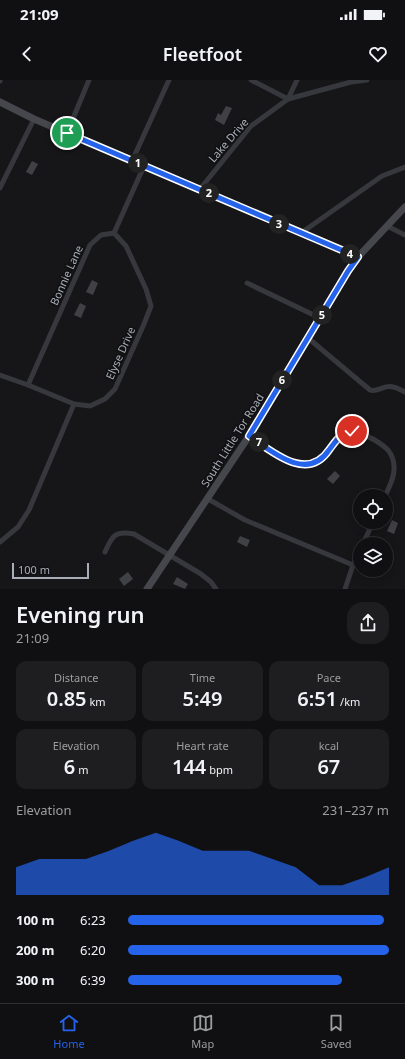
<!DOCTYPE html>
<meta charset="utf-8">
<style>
body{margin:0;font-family:"Noto Sans",sans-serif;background:#1e1e20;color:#f1f3f6;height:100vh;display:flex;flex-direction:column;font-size:15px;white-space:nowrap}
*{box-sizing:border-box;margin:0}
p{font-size:13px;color:#9c9d9f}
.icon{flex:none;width:22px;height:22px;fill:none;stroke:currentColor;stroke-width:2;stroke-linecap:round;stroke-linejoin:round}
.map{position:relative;height:509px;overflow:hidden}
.panel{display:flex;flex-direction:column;background:#101012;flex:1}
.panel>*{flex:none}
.buttons{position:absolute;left:353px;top:409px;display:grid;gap:8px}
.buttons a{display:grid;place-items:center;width:40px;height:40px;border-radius:50%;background:#101012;box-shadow:0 2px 10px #0003,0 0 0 1px #303032;font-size:20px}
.scale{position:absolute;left:12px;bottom:10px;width:77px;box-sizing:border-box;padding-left:4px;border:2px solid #a8adb8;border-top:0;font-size:11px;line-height:14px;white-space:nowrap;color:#a8adb8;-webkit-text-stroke:3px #111113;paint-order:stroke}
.pin{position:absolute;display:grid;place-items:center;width:34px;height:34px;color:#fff;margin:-17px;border:2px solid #fff;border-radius:50%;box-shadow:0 1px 4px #0007}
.km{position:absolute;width:20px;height:20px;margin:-10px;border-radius:50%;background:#222;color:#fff;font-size:11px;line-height:20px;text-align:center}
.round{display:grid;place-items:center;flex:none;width:42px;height:42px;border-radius:16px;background:#1e1e20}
.head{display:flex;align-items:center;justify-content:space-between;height:68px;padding:0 16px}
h1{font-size:22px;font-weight:600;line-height:30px}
.stats{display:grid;grid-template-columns:repeat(3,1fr);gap:6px;height:68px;padding:4px 16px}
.stats div{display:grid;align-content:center;border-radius:10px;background:#1e1e20;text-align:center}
.stats b{font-size:20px;font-weight:600}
.stats small{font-size:11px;font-weight:400}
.stats p{font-size:11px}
.chart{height:112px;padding:8px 16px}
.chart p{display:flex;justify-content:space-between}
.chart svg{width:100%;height:72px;margin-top:4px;fill:#2563eb;opacity:.7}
ul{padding:0 16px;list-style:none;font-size:13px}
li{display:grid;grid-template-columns:64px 48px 1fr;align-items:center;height:30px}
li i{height:10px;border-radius:5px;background:#2563eb}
.status{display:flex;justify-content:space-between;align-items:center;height:28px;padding:0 20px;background:#101012;direction:ltr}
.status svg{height:11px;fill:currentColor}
header{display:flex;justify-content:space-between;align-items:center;height:52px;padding:0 16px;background:#101012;font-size:18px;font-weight:600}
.tabs{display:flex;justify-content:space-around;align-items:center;height:56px;border-top:1px solid #303032;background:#101012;font-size:11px;color:#9c9d9f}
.tabs a{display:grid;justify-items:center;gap:2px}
.tabs .current{color:#2563eb}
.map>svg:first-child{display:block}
</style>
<div class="status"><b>21:09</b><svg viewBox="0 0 49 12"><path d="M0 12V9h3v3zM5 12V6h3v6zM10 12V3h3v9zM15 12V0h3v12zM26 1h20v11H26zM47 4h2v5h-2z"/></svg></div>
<header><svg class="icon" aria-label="back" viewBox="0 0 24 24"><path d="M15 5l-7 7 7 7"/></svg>Fleetfoot<svg class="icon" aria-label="heart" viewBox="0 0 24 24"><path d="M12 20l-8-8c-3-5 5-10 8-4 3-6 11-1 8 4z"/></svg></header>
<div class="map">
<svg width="405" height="509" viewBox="0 0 405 509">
<rect width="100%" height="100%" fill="#161618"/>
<g fill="#404145">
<path d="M226,26L232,28L224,45L215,40L218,33L221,35Z"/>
<path d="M32,81L38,84L32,95L26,92Z"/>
<path d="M92,200L98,203L93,215L86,212Z"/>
<path d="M80,223L86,226L81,238L74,235Z"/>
<path d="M335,391L340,396L333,404L327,399Z"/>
<path d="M392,440L398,443L394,454L387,451Z"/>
<path d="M240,456L250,460L247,467L237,462Z"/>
<path d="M128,492L133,499L124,506L119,499Z"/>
<path d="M177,497L188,504L185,509L173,504Z"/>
</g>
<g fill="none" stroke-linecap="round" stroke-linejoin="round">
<g stroke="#37383d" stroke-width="5">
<path d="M251,0L288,19L297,0"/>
<path d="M0,1V0"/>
<path d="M67,53L89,0"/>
<path d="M132,81L169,0"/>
<path d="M0,108L34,39"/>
<path d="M200,109L251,46L288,19L351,2L367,0"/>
<path d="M387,146L405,155"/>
<path d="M114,153L144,86"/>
<path d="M301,153L382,96L405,87"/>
<path d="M247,203L320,238"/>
<path d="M308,258L370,310C376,312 380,308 386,307C392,305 399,309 405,312"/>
<path d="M0,295L28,305L74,324L90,326L105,319L115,309L144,244L151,226L146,209L126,166L114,153"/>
<path d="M28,305L90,165L101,155L114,153"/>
<path d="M249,356C264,366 283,384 302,385C329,385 328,359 344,352C355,347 380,362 388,370C392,375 394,381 394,387C395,397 389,407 385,416"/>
<path d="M208,419L245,440L353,485"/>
<path d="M0,462L18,447L29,430L74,324"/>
<path d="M363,464L373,442"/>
<path d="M105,472C112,456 115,450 134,454L201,494L211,502L216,509"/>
<path d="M345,509L353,485L360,470"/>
</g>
<g stroke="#45474d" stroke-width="7">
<path d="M0,22L34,39L358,177"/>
<path d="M147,509L249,356L348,191L358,177L405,127"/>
</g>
</g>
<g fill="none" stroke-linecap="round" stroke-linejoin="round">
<defs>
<path id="route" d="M67,53L358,177L348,191L249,356C271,371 307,403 329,370C336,361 340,353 352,351"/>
</defs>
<use href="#route" stroke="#fff" stroke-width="8"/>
<use href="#route" stroke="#2563eb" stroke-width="5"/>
</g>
<g text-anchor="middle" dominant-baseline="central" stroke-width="3.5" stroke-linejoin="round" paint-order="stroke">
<g font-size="11" fill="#a8adb8" stroke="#111113">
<text transform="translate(228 60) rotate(-49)">Lake Drive</text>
<text transform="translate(66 195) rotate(-66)">Bonnie Lane</text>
<text transform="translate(120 273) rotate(-66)">Elyse Drive</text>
<text transform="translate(232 360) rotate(-58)">South Little Tor Road</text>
</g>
</g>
</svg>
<div class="buttons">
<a><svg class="icon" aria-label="locate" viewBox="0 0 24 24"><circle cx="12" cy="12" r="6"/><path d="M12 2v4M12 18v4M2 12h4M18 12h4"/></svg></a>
<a><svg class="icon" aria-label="layers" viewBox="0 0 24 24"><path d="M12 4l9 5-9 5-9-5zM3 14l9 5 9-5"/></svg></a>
</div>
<div class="scale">100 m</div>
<div class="pin" style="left:67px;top:53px;background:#1e9e55"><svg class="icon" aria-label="arrive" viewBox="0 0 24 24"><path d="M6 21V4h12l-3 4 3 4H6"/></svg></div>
<div class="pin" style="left:352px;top:351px;background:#d93025"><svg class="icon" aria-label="check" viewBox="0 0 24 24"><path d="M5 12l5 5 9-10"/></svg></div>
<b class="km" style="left:138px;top:83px">1</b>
<b class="km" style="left:209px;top:113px">2</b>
<b class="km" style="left:279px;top:144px">3</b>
<b class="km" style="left:350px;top:174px">4</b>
<b class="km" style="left:322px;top:235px">5</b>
<b class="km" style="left:282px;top:300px">6</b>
<b class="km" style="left:259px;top:362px">7</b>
</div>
<section class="panel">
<div class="head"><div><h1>Evening run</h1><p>21:09</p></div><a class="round"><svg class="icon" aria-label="share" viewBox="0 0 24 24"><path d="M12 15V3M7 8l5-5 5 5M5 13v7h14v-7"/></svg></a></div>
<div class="stats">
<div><p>Distance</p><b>0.85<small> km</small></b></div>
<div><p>Time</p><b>5:49</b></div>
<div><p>Pace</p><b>6:51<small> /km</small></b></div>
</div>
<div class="stats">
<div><p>Elevation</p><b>6<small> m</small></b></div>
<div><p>Heart rate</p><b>144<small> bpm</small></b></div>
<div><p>kcal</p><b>67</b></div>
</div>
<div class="chart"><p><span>Elevation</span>231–237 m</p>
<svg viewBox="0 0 160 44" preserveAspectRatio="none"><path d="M0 44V27L10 22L20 22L30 22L40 17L50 11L60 6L70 11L80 17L90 17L100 17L110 22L120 27L130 38L140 38L150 33L160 27V44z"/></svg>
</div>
<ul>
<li><b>100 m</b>6:23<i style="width:98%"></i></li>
<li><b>200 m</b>6:20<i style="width:100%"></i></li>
<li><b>300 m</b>6:39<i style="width:82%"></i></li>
</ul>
</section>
<nav class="tabs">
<a class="current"><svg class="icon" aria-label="home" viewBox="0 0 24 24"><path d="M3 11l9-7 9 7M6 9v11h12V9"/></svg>Home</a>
<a><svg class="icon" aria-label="map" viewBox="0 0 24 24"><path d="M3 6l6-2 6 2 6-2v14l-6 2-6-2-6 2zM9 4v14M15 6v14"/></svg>Map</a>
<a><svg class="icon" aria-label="saved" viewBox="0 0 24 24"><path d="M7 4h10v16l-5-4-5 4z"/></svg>Saved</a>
</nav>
